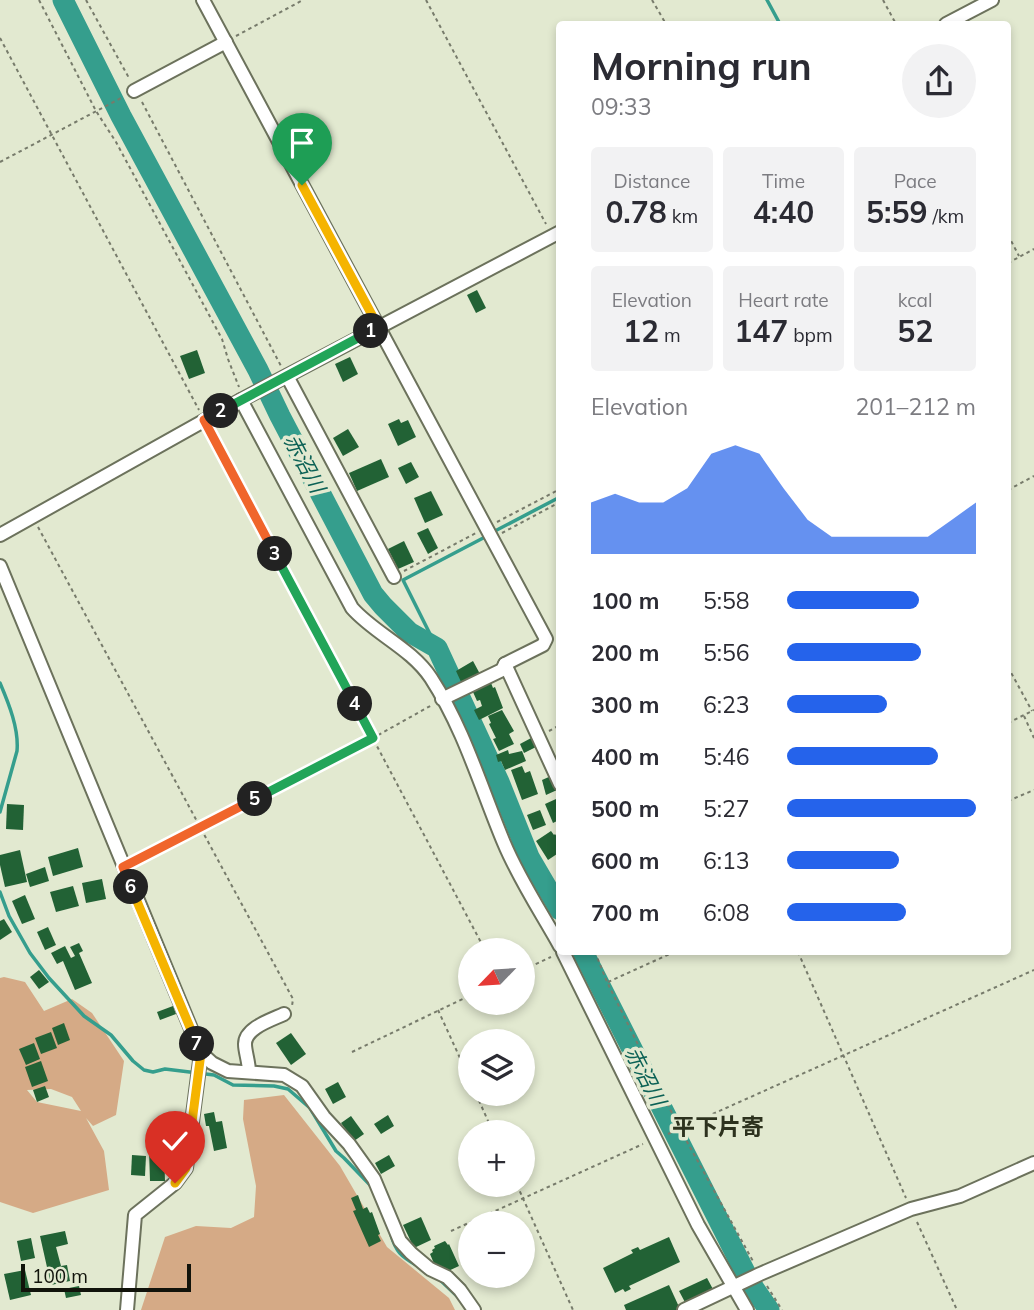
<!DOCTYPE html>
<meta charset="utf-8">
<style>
body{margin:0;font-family:Mulish,"Noto Sans JP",sans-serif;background:#f2f2f3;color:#2b2b33;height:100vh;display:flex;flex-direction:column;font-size:26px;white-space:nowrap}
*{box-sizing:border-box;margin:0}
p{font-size:23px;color:#7c7c81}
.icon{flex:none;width:38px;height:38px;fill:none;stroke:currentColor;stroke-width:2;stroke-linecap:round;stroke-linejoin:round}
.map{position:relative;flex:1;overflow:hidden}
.sheet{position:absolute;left:556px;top:21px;width:455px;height:934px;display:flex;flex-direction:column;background:#fff;border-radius:7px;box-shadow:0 4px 10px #0003}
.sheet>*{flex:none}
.needle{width:46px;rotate:245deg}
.controls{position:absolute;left:458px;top:938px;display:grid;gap:14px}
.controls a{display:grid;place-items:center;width:77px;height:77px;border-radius:50%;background:#fff;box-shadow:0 4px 10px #0003;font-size:35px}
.scale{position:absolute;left:21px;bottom:18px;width:170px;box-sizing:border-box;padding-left:7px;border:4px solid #11130b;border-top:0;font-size:19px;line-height:24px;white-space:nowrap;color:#11130b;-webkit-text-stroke:5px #e2e9d0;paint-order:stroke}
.pin{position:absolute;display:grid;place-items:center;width:60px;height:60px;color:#fff;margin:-72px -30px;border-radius:50% 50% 50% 0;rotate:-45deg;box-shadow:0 0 7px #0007}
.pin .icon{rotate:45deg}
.km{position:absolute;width:35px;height:35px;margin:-18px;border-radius:50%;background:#222;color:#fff;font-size:19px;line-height:35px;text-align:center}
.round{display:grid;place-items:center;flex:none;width:74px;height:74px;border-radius:37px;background:#f2f2f3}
.overview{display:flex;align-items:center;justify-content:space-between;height:119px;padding:0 35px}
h1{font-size:38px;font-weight:700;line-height:52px}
.figures{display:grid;grid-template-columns:repeat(3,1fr);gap:10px;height:119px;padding:7px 35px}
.figures div{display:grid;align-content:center;border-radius:7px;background:#f2f2f3;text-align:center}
.figures b{font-size:30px;font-weight:700}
.figures small{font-size:19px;font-weight:400}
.figures p{font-size:19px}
.chart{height:196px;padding:14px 35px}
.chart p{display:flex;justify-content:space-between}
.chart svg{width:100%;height:126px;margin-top:7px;fill:#2563eb;opacity:.7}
ul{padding:0 35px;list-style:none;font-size:23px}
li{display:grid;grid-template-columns:112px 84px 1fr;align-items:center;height:52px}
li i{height:18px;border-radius:9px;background:#2563eb}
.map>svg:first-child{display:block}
</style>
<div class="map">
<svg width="1034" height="1310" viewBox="0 0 1034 1310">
<rect width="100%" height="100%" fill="#e2e9d0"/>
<g fill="#d5aa86" fill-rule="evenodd">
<path d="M4,977L25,982L44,1011L72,999L92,1013L124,1061L116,1115L93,1126L86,1118L104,1151L109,1190L33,1213L0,1202V978ZM51,1089L72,1097L81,1111L37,1102L27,1090Z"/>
<path d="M284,1095L340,1166L387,1247L449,1298L455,1310H141L165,1237L196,1226L231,1228L254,1217L256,1186L243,1119L244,1100Z"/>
</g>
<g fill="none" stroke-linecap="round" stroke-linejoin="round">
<g stroke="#359e8d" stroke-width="3.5">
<path d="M767,0L780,24"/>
<path d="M493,532L560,497"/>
<path d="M437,648L403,580L487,536"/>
<path d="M0,683C9,704 19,729 17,751L0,812"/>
<path d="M0,892L9,916L30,953L49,978L84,1016L111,1035L133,1061L144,1070L153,1072L165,1069L214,1075L233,1085L274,1086L288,1089L310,1108L336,1151L344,1158L371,1186"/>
<path d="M391,1235C396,1252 401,1256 416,1265"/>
<path d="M438,1278L458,1297"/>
</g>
<g stroke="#359e8d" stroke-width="21">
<path d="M63,0L121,116L258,370L280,416L373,594L383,606L409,632L437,648L499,782L529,857L560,910"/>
<path d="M583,952L751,1284L769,1310"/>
</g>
</g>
<g fill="#226235">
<path d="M477,290L486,308L476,313L467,295Z"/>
<path d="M197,350L205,373L189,379L180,356Z"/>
<path d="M350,357L358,374L343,382L335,364Z"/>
<path d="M399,419L401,423L408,420L416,437L398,446L388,424Z"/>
<path d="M348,429L359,447L343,456L333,438Z"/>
<path d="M381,459L389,477L357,491L349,473Z"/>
<path d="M411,462L419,477L406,484L398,468Z"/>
<path d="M431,491L443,515L425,523L414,498Z"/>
<path d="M428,528L438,548L428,554L417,533Z"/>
<path d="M404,541L414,562L398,569L388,549Z"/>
<path d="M473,661L480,674L481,673L483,677L462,684L456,671Z"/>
<path d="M491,683L493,688L495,687L503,708L479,720L474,710L482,706L480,700L477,701L473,692Z"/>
<path d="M502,710L514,731L509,734L514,744L499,751L493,739L496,738L489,724L491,723L488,716Z"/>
<path d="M533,737L538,746L524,753L520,744Z"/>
<path d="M508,750L509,754L522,751L526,761L505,770L501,761L498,762L496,755Z"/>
<path d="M522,766L525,773L530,771L538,794L522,800L511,770Z"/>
<path d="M551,776L557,790L546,795L542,780Z"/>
<path d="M556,799L560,807V818L559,820L553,823L545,804Z"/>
<path d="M7,804L24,805L23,830L6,829Z"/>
<path d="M540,810L546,825L533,830L527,815Z"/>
<path d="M551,831L554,835L555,834L560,841L558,842L560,845V852L548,860L536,841Z"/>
<path d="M78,848L83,867L53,876L48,857Z"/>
<path d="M20,850L27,882L5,887L0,865V855Z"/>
<path d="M45,867L49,881L30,887L26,874Z"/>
<path d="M102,879L106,899L86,903L82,883Z"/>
<path d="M73,886L79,906L56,912L50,892Z"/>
<path d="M25,895L35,919L22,924L12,901Z"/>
<path d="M4,919L12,932L0,940V921Z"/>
<path d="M48,927L56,945L45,950L37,932Z"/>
<path d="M79,943L83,951L79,953L92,983L75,990L63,961L57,964L51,953L65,946L71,958L75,956L70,947Z"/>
<path d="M39,970L49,982L39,989L30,977Z"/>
<path d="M173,1006L176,1014L160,1020L157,1012Z"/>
<path d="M64,1023L70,1040L58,1045L52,1028Z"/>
<path d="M51,1032L57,1048L41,1054L35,1038Z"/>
<path d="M291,1033L306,1054L291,1065L276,1043Z"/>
<path d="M34,1043L40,1059L26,1065L19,1049Z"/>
<path d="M41,1061L48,1081L32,1087L25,1067Z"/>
<path d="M338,1082L346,1097L333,1104L325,1089Z"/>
<path d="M45,1086L49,1097L37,1102L33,1090Z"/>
<path d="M214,1112L216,1122L222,1121L227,1148L214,1151L209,1126H206L204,1114Z"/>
<path d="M388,1115L394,1126L381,1134L374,1124Z"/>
<path d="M351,1116L364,1134L354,1141L341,1123Z"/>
<path d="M149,1150H164L165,1181H150Z"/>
<path d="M132,1155L146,1156L145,1176L131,1175Z"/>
<path d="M389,1155L395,1166L381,1174L375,1163Z"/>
<path d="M358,1195L363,1209L367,1207L370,1213L372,1212L380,1234L378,1235L381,1241L369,1247L353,1211L356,1210L351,1198Z"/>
<path d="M421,1217L431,1240L414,1248L403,1225Z"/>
<path d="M65,1231L68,1244L56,1247L61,1266L67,1265L70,1281L51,1285L40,1236Z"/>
<path d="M669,1237L680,1262L629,1286L631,1289L625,1292L623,1289L615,1293L603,1268L633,1253L631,1250L638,1247L640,1250Z"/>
<path d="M31,1238L35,1258L21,1261L17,1241Z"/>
<path d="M445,1241L448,1245L449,1244L459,1266L444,1273L437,1265L435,1266L430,1254L433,1252L432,1250L435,1248L434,1246Z"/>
<path d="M25,1270L31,1295L10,1300L4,1274Z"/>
<path d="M707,1278L715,1293L687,1306L679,1291Z"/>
<path d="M669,1285L680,1309L677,1310H626L624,1305Z"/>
<path d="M79,1286L81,1295L66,1298L64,1289Z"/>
</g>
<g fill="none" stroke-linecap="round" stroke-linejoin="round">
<defs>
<g id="minor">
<path d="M203,0L546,639L543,645L505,664L502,670L442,699"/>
<path d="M946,24L992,0"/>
<path d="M134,91L226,42"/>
<path d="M287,376L394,577"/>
<path d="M241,400L352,608C375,634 411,648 431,678C464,729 481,788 504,843C519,879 541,912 560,946"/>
<path d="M0,535L241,400L560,232"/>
<path d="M0,566L201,1053L186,1168L175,1183L135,1215L127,1310"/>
<path d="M505,664L560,784"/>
<path d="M563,952L698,1225L747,1310"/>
<path d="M201,1053L212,1063L228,1071L284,1075L302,1086L324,1117L349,1144L374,1179L400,1241L411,1253L430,1269L447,1277L460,1290L474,1310"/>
<path d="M249,1072C249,1062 245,1052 245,1044C245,1028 271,1020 284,1014"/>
<path d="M684,1310L760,1274L911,1209L960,1196L1034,1163"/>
</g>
</defs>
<use href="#minor" stroke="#6c725c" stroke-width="16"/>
<g stroke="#777b6b" stroke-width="2" stroke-dasharray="3.5 3.5" stroke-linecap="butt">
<path d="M39,0L96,111L116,142L222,339L228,359L239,387"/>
<path d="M86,0L129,78"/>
<path d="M426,0L546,224"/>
<path d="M652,0L666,24"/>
<path d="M883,0L896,24"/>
<path d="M236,36L303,0"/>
<path d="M0,38L199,410"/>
<path d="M142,102L281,366"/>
<path d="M0,162L123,97"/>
<path d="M1008,235L1019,256"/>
<path d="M1008,263L1034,249"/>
<path d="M210,431L485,950"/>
<path d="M1008,490L1034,476"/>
<path d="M497,522L560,489"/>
<path d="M38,527L293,999L292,1006"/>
<path d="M502,533L560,502"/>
<path d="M404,571L476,533"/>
<path d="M1008,667L1032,711"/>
<path d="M1024,716L1034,738"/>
<path d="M1008,723L1034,710"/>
<path d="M549,731L560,725"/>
<path d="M1008,801L1034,790"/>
<path d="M136,861L373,738L432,705"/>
<path d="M595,952L607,982L680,1129L754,1263"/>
<path d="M798,952L906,1198"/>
<path d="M523,970L551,957"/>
<path d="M608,982L674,952"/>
<path d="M438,1010L471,1082"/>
<path d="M352,1052L471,995"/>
<path d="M476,1094L493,1132"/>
<path d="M668,1134L1034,970"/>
<path d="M517,1185L573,1310"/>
<path d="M917,1222L957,1310"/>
<path d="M451,1231L643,1144"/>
<path d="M767,1286L782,1310"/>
</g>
<use href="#minor" stroke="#fff" stroke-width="12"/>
</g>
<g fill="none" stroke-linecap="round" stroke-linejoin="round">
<defs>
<path id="split-1" d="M302,185L379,328L371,331"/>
<path id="split-2" d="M221,411L371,331"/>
<path id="split-3" d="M221,411L204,420L275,554"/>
<path id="split-4" d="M275,554L355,704"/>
<path id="split-5" d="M255,799L373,738L355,704"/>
<path id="split-6" d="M131,887L123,867L255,799"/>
<path id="split-7" d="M131,887L197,1044"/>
<path id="split-8" d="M175,1183L186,1168L201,1053L197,1044"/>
</defs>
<use href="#split-1" stroke="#fff" stroke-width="14"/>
<use href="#split-2" stroke="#fff" stroke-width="14"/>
<use href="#split-3" stroke="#fff" stroke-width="14"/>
<use href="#split-4" stroke="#fff" stroke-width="14"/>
<use href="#split-5" stroke="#fff" stroke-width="14"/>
<use href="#split-6" stroke="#fff" stroke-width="14"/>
<use href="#split-7" stroke="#fff" stroke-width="14"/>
<use href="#split-8" stroke="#fff" stroke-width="14"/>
<use href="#split-1" stroke="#f5b400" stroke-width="9"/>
<use href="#split-2" stroke="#22a559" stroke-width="9"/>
<use href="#split-3" stroke="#f0652b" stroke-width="9"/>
<use href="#split-4" stroke="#22a559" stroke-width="9"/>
<use href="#split-5" stroke="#22a559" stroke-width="9"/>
<use href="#split-6" stroke="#f0652b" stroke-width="9"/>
<use href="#split-7" stroke="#f5b400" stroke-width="9"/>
<use href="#split-8" stroke="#f5b400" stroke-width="9"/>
</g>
<g text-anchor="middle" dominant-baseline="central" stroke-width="7" stroke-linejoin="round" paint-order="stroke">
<g font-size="21" font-style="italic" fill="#0b6155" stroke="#e2e9d0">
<text transform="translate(305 463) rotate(62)">赤沼川</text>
<text transform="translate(646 1076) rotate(63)">赤沼川</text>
</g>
<g font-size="23" font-weight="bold" fill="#2d321e" stroke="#e2e9d0">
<text x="718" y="1126">平下片寄</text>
</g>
</g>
</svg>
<div class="controls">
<a><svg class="needle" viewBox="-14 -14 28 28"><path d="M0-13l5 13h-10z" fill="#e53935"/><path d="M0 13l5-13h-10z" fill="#7c7c81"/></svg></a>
<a><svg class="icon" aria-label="layers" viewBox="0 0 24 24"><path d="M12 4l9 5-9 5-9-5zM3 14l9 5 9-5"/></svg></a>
<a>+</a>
<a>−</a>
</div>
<div class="scale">100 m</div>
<div class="pin" style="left:302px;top:185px;background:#1e9e55"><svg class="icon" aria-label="arrive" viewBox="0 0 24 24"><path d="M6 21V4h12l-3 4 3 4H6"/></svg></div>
<div class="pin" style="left:175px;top:1183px;background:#d93025"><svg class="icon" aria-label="check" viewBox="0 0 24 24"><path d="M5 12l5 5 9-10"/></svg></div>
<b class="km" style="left:371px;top:331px">1</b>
<b class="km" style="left:221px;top:411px">2</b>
<b class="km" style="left:275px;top:554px">3</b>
<b class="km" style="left:355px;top:704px">4</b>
<b class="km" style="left:255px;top:799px">5</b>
<b class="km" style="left:131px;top:887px">6</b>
<b class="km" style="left:197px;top:1044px">7</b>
<section class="sheet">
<div class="overview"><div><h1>Morning run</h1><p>09:33</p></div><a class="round"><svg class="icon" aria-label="share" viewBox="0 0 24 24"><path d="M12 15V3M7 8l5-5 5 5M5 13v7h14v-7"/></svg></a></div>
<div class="figures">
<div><p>Distance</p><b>0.78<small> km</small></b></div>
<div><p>Time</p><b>4:40</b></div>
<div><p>Pace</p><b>5:59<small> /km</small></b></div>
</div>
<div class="figures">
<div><p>Elevation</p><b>12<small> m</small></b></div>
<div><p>Heart rate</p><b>147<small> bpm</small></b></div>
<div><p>kcal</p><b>52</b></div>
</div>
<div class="chart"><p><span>Elevation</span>201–212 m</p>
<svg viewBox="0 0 160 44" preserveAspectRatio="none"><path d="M0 44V26L10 23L20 26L30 26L40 21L50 9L60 6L70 9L80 21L90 32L100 38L110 38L120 38L130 38L140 38L150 32L160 26V44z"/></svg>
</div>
<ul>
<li><b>100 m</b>5:58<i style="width:70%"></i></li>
<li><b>200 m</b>5:56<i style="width:71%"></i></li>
<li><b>300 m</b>6:23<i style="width:53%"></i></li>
<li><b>400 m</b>5:46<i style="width:80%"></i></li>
<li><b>500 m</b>5:27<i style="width:100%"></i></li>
<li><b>600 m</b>6:13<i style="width:59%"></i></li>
<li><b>700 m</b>6:08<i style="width:63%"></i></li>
</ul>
</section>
</div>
